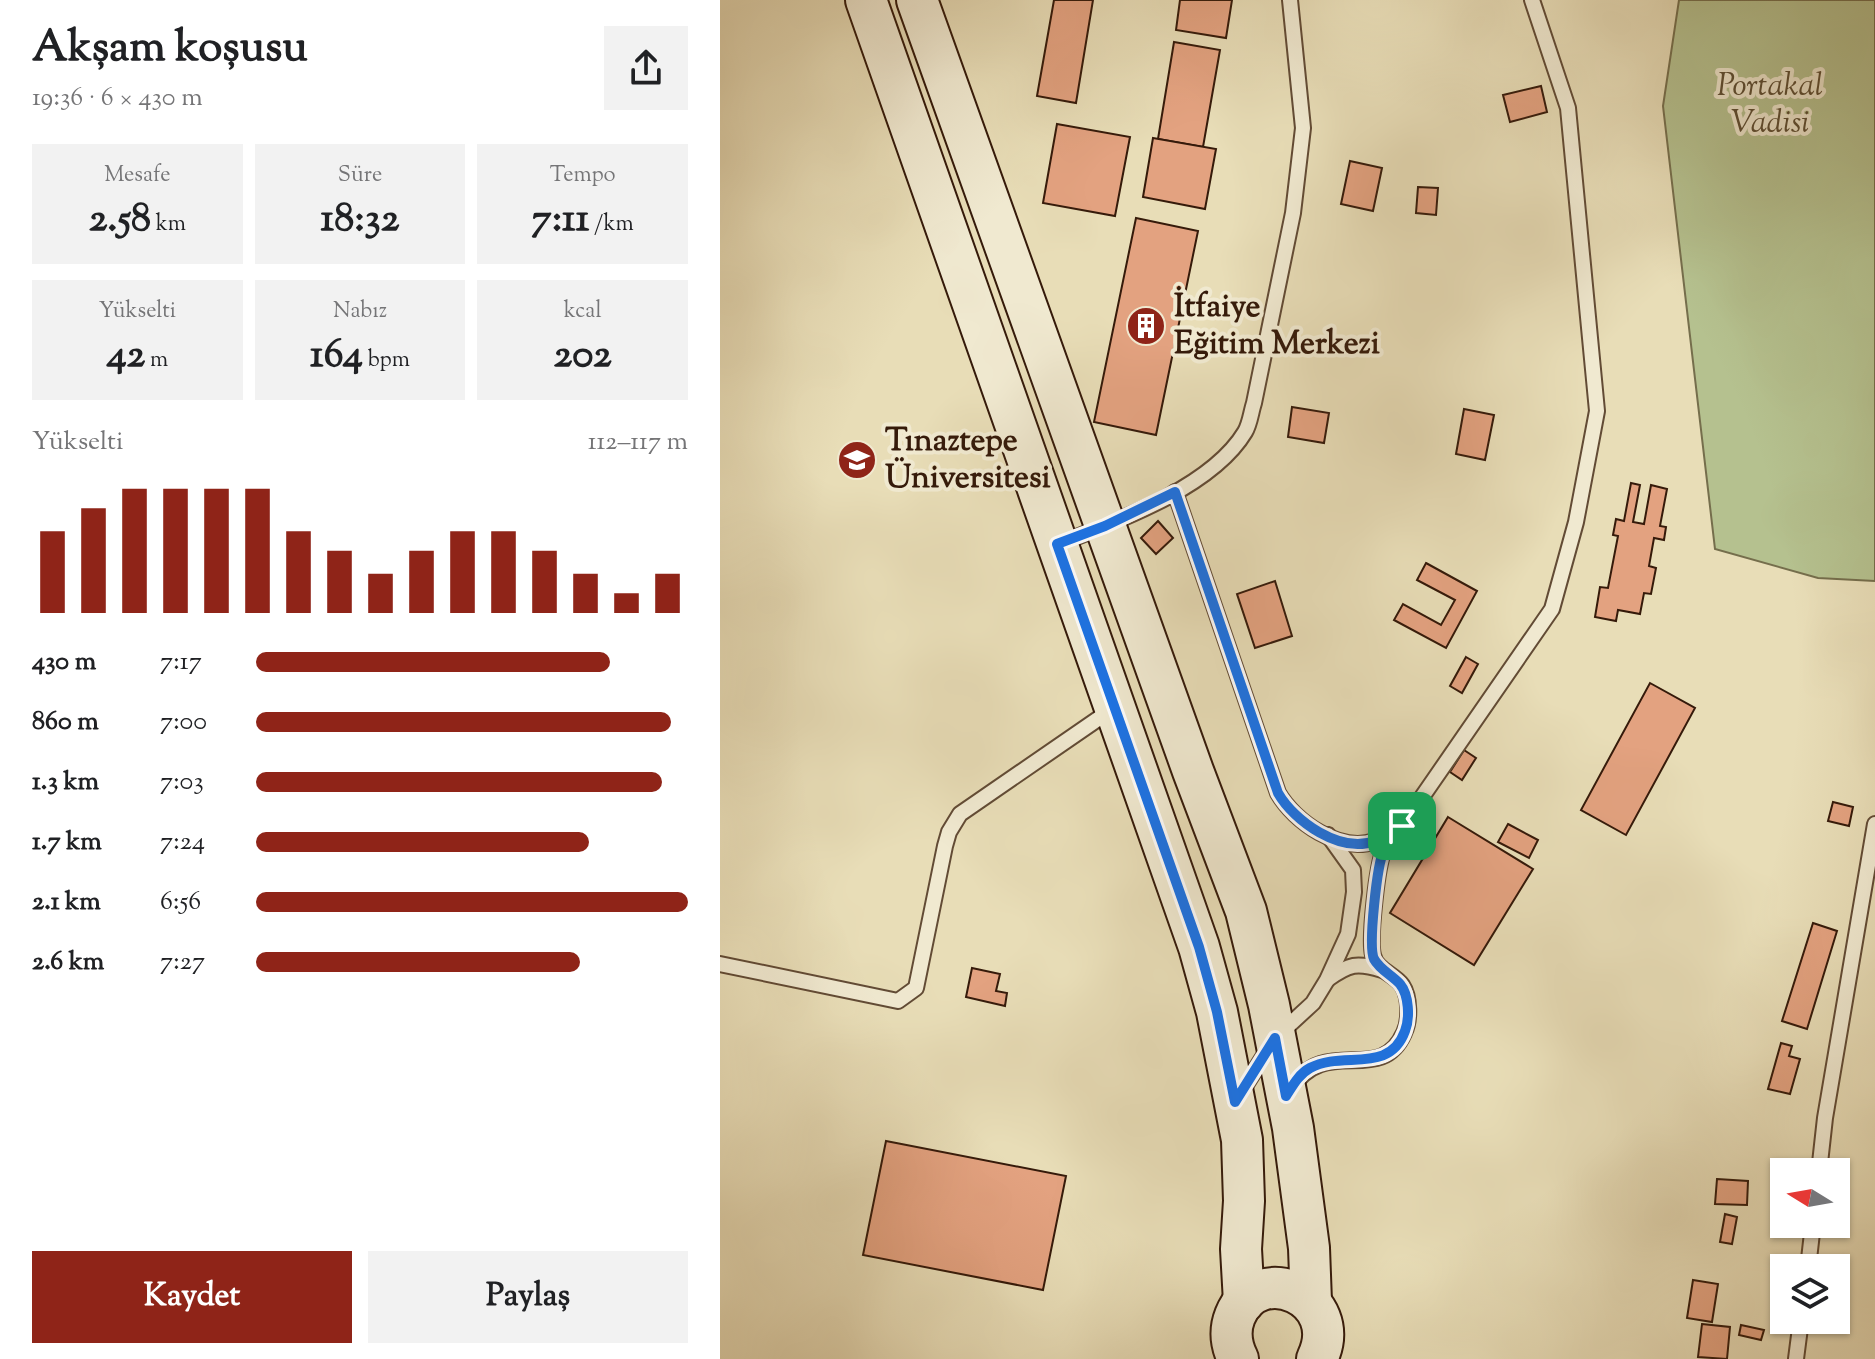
<!DOCTYPE html>
<html lang="tr">
<meta charset="utf-8">
<style>
body{margin:0;font-family:"Sorts Mill Goudy",serif;background:#f2f2f2;color:#202124;height:100vh;display:flex;flex-direction:column;font-size:30px;white-space:nowrap}
*{box-sizing:border-box;margin:0}
p{font-size:26px;color:#757577}
.icon{flex:none;width:44px;height:44px;fill:none;stroke:currentColor;stroke-width:2;stroke-linecap:round;stroke-linejoin:round}
.map{position:relative;flex:1;overflow:hidden}
.details{display:flex;flex-direction:column;background:#fff;width:720px}
.details>*{flex:none}
.needle{width:52px;rotate:281deg}
.buttons{position:absolute;left:1050px;top:1158px;display:grid;gap:16px}
.buttons a{display:grid;place-items:center;width:80px;height:80px;border-radius:0px;background:#fff;box-shadow:0 2px 6px #0004;font-size:40px}
.pin{position:absolute;display:grid;place-items:center;width:68px;height:68px;color:#fff;margin:-34px;border-radius:16px;box-shadow:0 4px 12px #0006}
.round{display:grid;place-items:center;flex:none;width:84px;height:84px;border-radius:0px;background:#f2f2f2}
.head{display:flex;align-items:center;justify-content:space-between;height:136px;padding:0 32px}
h1{font-size:44px;font-weight:700;line-height:60px}
.stats{display:grid;grid-template-columns:repeat(3,1fr);gap:12px;height:136px;padding:8px 32px}
.stats div{display:grid;align-content:center;border-radius:0px;background:#f2f2f2;text-align:center}
.stats b{font-size:40px;font-weight:700}
.stats small{font-size:22px;font-weight:400}
.stats p{font-size:22px}
.chart{height:224px;padding:16px 32px}
.chart p{display:flex;justify-content:space-between}
.chart svg{width:100%;height:144px;margin-top:8px;stroke:#8f2418;stroke-width:6}
.button{display:flex;gap:16px;margin-top:auto;padding:16px 32px}
.button a{flex:1;height:92px;border-radius:0px;background:#8f2418;color:#fff;font-size:32px;font-weight:700;line-height:92px;text-align:center}
.button a+a{background:#f2f2f2;color:#202124}
ul{padding:0 32px;list-style:none;font-size:26px}
li{display:grid;grid-template-columns:128px 96px 1fr;align-items:center;height:60px}
li i{height:20px;border-radius:10px;background:#8f2418}
main{display:flex;flex:1;min-height:0}
.map>svg:first-child{display:block}
</style>
<main>
<section class="details">
<div class="head"><div><h1>Akşam koşusu</h1><p>19:36 · 6 × 430 m</p></div><a class="round"><svg class="icon" aria-label="share" viewBox="0 0 24 24"><path d="M12 15V3M7 8l5-5 5 5M5 13v7h14v-7"/></svg></a></div>
<div class="stats">
<div><p>Mesafe</p><b>2.58<small> km</small></b></div>
<div><p>Süre</p><b>18:32</b></div>
<div><p>Tempo</p><b>7:11<small> /km</small></b></div>
</div>
<div class="stats">
<div><p>Yükselti</p><b>42<small> m</small></b></div>
<div><p>Nabız</p><b>164<small> bpm</small></b></div>
<div><p>kcal</p><b>202</b></div>
</div>
<div class="chart"><p><span>Yükselti</span>112–117 m</p>
<svg viewBox="0 0 160 44" preserveAspectRatio="none"><path d="M5 44V19M15 44V12M25 44V6M35 44V6M45 44V6M55 44V6M65 44V19M75 44V25M85 44V32M95 44V25M105 44V19M115 44V19M125 44V25M135 44V32M145 44V38M155 44V32"/></svg>
</div>
<ul>
<li><b>430 m</b>7:17<i style="width:82%"></i></li>
<li><b>860 m</b>7:00<i style="width:96%"></i></li>
<li><b>1.3 km</b>7:03<i style="width:94%"></i></li>
<li><b>1.7 km</b>7:24<i style="width:77%"></i></li>
<li><b>2.1 km</b>6:56<i style="width:100%"></i></li>
<li><b>2.6 km</b>7:27<i style="width:75%"></i></li>
</ul>
<div class="button"><a>Kaydet</a><a>Paylaş</a></div>
</section>
<div class="map">
<svg width="1155" height="1359" viewBox="0 0 1155 1359">
<rect width="100%" height="100%" fill="#e8ddb7"/>
<filter id="stains"><feTurbulence type="fractalNoise" baseFrequency=".0025" numOctaves="4"/><feColorMatrix values="0 0 0 0 .2 0 0 0 0 .09 0 0 0 0 .02 0 0 0 .5 -.17"/></filter>
<radialGradient id="worn" r=".72"><stop offset=".6" stop-color="#630" stop-opacity="0"/><stop offset="1" stop-color="#630" stop-opacity=".3"/></radialGradient>
<path fill="#b5c18f" stroke="#756e4c" stroke-width="2" d="M959,0H1155V581L1098,578L995,549L943,106Z"/>
<g fill="#e3a280" stroke="#351a0a" stroke-width="2">
<path d="M334,0H373L356,103L317,96Z"/>
<path d="M460,0H512L506,38L456,30Z"/>
<path d="M454,42L500,50L483,147L438,139Z"/>
<path d="M821,86L827,112L790,122L783,95Z"/>
<path d="M337,124L410,137L395,216L323,203Z"/>
<path d="M433,138L496,149L485,209L423,197Z"/>
<path d="M630,161L662,168L653,211L621,204Z"/>
<path d="M698,187L718,188L716,215L696,213Z"/>
<path d="M416,218L478,231L436,435L374,422Z"/>
<path d="M572,407L609,413L604,443L568,437Z"/>
<path d="M744,409L774,415L765,460L736,454Z"/>
<path d="M911,483L920,485L913,522L924,524L931,485L947,489L940,526L946,527L944,540L934,538L929,566L936,568L931,594L924,593L920,614L898,610L896,621L875,617L880,587L888,588L898,536L893,535L896,519L904,521Z"/>
<path d="M438,521L453,538L436,554L421,538Z"/>
<path d="M706,563L757,591L726,648L674,620L683,604L721,625L735,600L697,580Z"/>
<path d="M555,581L572,636L535,648L517,594Z"/>
<path d="M746,657L758,664L742,693L730,686Z"/>
<path d="M930,683L975,708L906,835L861,810Z"/>
<path d="M744,750L756,758L742,780L730,772Z"/>
<path d="M1113,802L1133,807L1129,826L1108,821Z"/>
<path d="M728,817L813,869L754,965L670,913Z"/>
<path d="M788,824L818,840L809,858L778,842Z"/>
<path d="M1093,923L1117,931L1087,1029L1062,1021Z"/>
<path d="M252,968L280,974L276,991L287,993L285,1006L246,997Z"/>
<path d="M1061,1043L1072,1046L1069,1056L1080,1059L1070,1094L1048,1089Z"/>
<path d="M166,1141L346,1176L323,1290L143,1255Z"/>
<path d="M997,1179L1028,1181L1027,1205L995,1204Z"/>
<path d="M1005,1214L1017,1217L1012,1244L1000,1242Z"/>
<path d="M973,1280L998,1284L992,1322L967,1318Z"/>
<path d="M982,1324L1010,1327L1007,1359L978,1357Z"/>
<path d="M1021,1325L1044,1330L1041,1340L1019,1335Z"/>
</g>
<g fill="none" stroke-linecap="round" stroke-linejoin="round">
<defs>
<g id="lane">
<path d="M455,492L558,793C574,821 620,854 655,841C664,838 674,831 682,826L832,609L856,522L877,411L848,108L812,0"/>
<path d="M341,543C398,521 492,487 525,432C530,424 531,412 534,403L573,213L583,128L570,0"/>
<path d="M0,964L178,1001L196,988L225,846L229,832L240,814L391,710"/>
<path d="M608,979C629,964 637,962 662,970"/>
<path d="M571,1089C606,1033 660,1087 684,1033C690,1021 690,997 682,985C674,974 656,970 653,955C649,939 657,865 664,850C667,843 673,837 678,831"/>
<path d="M522,1091L555,1038L593,1003L607,980L628,934L634,892L633,870L608,835"/>
<path d="M1099,1172L1105,1118L1155,824"/>
<path d="M1088,1268L1093,1224"/>
<path d="M1076,1359L1081,1320"/>
</g>
<g id="secondary">
<path d="M146,0L479,947L497,1012L522,1140L524,1201L521,1249L524,1302"/>
<path d="M197,0L473,771L526,911L549,1005L573,1128L589,1248L591,1302"/>
<path d="M518,1359C511,1345 509,1331 515,1316C538,1259 627,1297 597,1359"/>
</g>
</defs>
<use href="#lane" stroke="#624b35" stroke-width="18"/>
<use href="#secondary" stroke="#351a0a" stroke-width="44"/>
<use href="#lane" stroke="#f0e9d0" stroke-width="14"/>
<use href="#secondary" stroke="#f0e9d0" stroke-width="40"/>
</g>
<g fill="none" stroke-linecap="round" stroke-linejoin="round">
<defs>
<path id="route" d="M455,492L558,793C574,821 620,854 655,841C664,838 673,831 682,826C676,833 668,841 664,850C657,864 648,946 654,959C660,970 672,975 680,984C689,995 690,1018 685,1031C669,1075 623,1050 590,1068C579,1074 573,1085 566,1096L555,1038L515,1102L497,1012L479,947L337,544L385,526Z"/>
</defs>
<use href="#route" stroke="#fff" stroke-width="16"/>
<use href="#route" stroke="#1a73e8" stroke-width="10"/>
</g>
<defs>
<symbol id="building-disc" viewBox="-11 -11 22 22"><circle r="9.5" fill="#8f2418" stroke="#f0e9d0"/><path d="M-4-6H4V6H1V3H-1V6H-4ZM-2.5-4.3h1.7v1.8h-1.7ZM.8-4.3h1.7v1.8H.8ZM-2.5-1h1.7V.8h-1.7ZM.8-1h1.7V.8H.8Z" fill="#fff"/></symbol>
<symbol id="university-disc" viewBox="-11 -11 22 22"><circle r="9.5" fill="#8f2418" stroke="#f0e9d0"/><path d="M0-5L7-2L0 1L-7-2ZM-4 1L0 2.5L4 1V4Q0 6-4 4Z" fill="#fff"/></symbol>
</defs>
<g fill-rule="evenodd">
<use href="#building-disc" x="404" y="304" width="44" height="44"/>
<use href="#university-disc" x="115" y="438" width="44" height="44"/>
</g>
<g text-anchor="middle" dominant-baseline="central" stroke-width="8" stroke-linejoin="round" paint-order="stroke">
<g font-size="32" font-style="italic" fill="#5b4c32" stroke="#f0e9d0">
<text x="1050" y="87">Portakal<tspan x="1050" dy="37">Vadisi</tspan></text>
</g>
<g font-size="32" font-weight="bold" fill="#351a0a" stroke="#f0e9d0" text-anchor="start">
<text x="454" y="308">İtfaiye<tspan x="454" dy="37">Eğitim Merkezi</tspan></text>
<text x="165" y="442">Tınaztepe<tspan x="165" dy="37">Üniversitesi</tspan></text>
</g>
</g>
<rect width="100%" height="100%" filter="url(#stains)"/>
<rect width="100%" height="100%" fill="url(#worn)"/>
</svg>
<div class="buttons">
<a><svg class="needle" viewBox="-14 -14 28 28"><path d="M0-13l5 13h-10z" fill="#e53935"/><path d="M0 13l5-13h-10z" fill="#757577"/></svg></a>
<a><svg class="icon" aria-label="layers" viewBox="0 0 24 24"><path d="M12 4l9 5-9 5-9-5zM3 14l9 5 9-5"/></svg></a>
</div>
<div class="pin" style="left:682px;top:826px;background:#1e9e55"><svg class="icon" aria-label="arrive" viewBox="0 0 24 24"><path d="M6 21V4h12l-3 4 3 4H6"/></svg></div>
</div>
</main>
